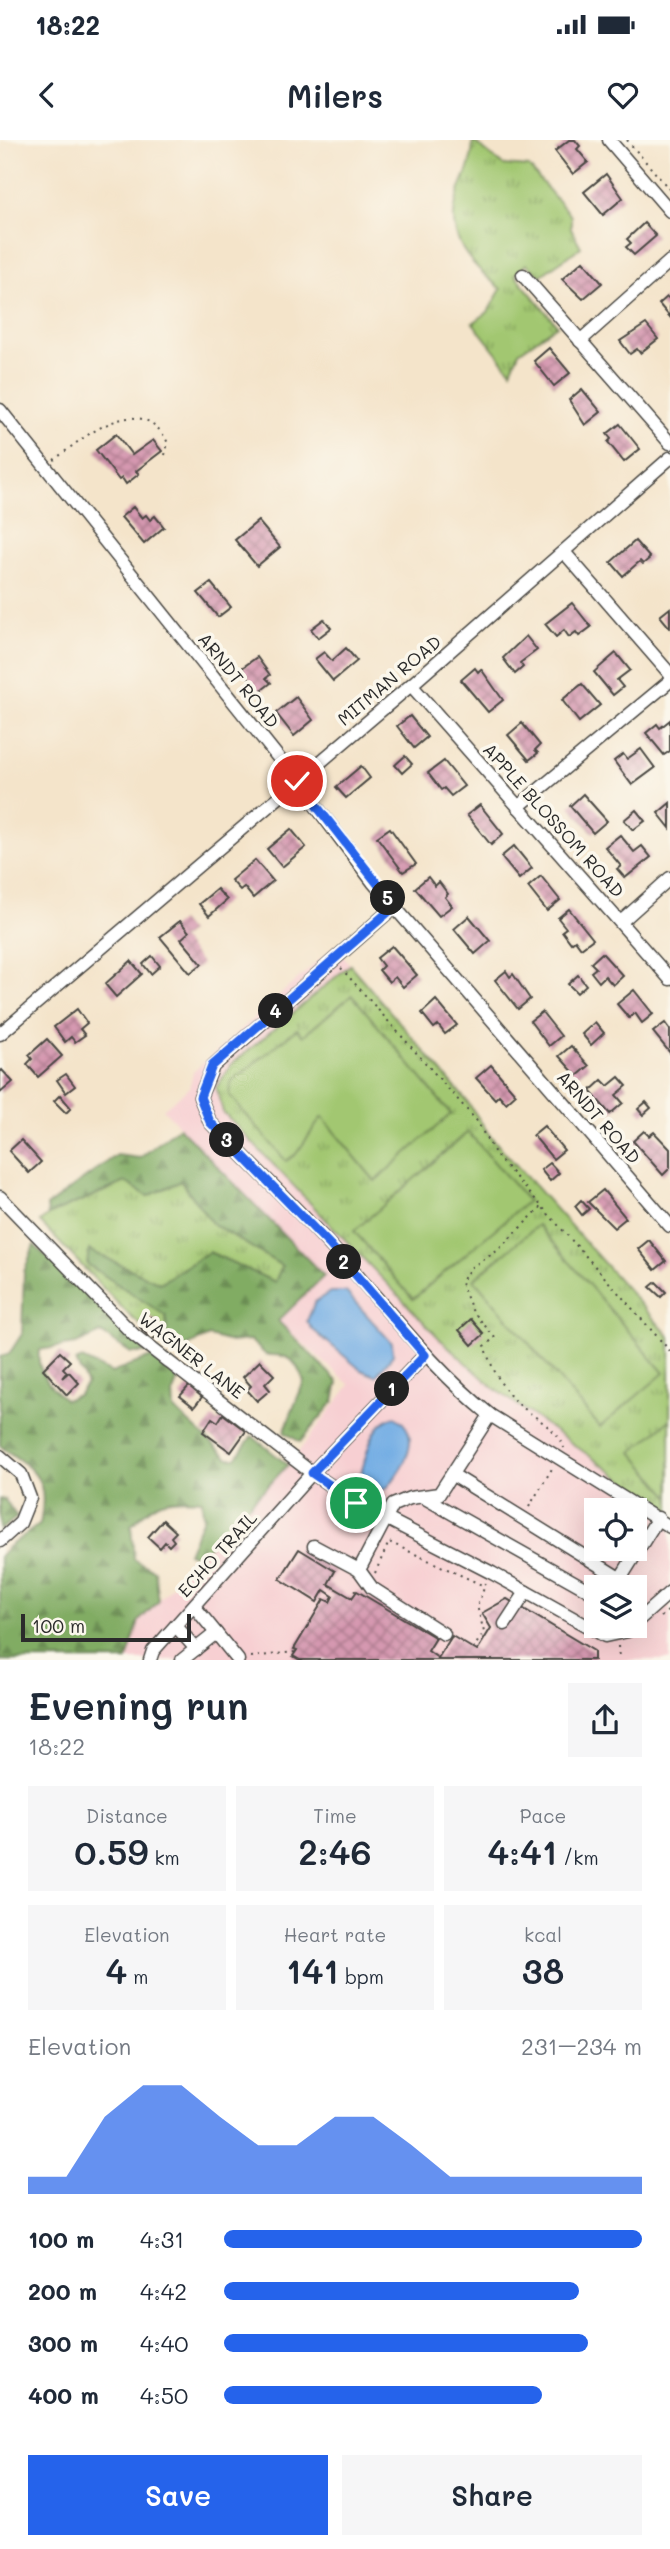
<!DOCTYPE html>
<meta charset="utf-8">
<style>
body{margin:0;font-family:Mali,sans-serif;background:#f6f6f7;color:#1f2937;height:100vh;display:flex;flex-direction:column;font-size:26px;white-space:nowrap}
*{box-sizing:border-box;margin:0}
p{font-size:23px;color:#747a83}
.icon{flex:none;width:38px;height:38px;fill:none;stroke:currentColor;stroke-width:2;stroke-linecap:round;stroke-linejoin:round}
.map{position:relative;height:1520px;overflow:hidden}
.sheet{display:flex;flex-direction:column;background:#fff;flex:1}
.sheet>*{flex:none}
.fabs{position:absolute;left:584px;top:1358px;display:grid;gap:14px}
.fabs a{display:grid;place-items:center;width:63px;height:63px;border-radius:0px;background:#fff;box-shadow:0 7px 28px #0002;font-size:35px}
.scale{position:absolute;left:21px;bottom:18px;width:170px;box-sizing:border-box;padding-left:7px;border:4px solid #2b2b2b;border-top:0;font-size:19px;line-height:24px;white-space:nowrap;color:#2b2b2b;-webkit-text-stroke:5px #fbf7ec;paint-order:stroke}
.pin{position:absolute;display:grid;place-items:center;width:60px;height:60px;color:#fff;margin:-30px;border:4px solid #fff;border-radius:50%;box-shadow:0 2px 7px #0007}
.km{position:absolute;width:35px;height:35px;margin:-18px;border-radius:50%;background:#222;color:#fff;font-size:19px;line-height:35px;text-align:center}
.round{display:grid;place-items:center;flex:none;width:74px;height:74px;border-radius:0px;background:#f6f6f7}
.overview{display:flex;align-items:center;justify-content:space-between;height:119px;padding:0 28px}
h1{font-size:38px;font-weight:600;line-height:52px}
.metrics{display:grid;grid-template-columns:repeat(3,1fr);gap:10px;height:119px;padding:7px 28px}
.metrics div{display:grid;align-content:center;border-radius:0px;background:#f6f6f7;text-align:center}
.metrics b{font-size:35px;font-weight:600}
.metrics small{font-size:19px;font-weight:400}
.metrics p{font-size:19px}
.chart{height:196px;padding:14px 28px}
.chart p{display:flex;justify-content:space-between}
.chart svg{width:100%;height:126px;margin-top:7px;fill:#2563eb;opacity:.7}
.action{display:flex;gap:14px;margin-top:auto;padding:14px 28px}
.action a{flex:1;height:80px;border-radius:0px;background:#2563eb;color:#fff;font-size:28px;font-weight:600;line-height:80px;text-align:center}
.action a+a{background:#f6f6f7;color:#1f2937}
ul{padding:0 28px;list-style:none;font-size:23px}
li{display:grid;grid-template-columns:112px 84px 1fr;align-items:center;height:52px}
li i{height:18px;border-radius:9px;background:#2563eb}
.status{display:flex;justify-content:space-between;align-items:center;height:49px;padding:0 35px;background:#fff;direction:ltr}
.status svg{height:19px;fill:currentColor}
header{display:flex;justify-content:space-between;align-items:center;height:91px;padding:0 28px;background:#fff;font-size:32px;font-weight:600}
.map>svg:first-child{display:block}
</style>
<div class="status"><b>18:22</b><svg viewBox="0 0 49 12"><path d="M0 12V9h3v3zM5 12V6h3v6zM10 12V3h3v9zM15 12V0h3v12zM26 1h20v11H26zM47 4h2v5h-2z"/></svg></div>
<header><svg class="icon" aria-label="back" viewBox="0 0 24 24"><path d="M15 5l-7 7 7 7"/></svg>Milers<svg class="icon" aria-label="heart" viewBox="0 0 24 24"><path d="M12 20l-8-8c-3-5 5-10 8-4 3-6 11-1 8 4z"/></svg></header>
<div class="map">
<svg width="670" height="1520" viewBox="0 0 670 1520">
<defs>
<pattern id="grass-tufts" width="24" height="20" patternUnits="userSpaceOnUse" patternTransform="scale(1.75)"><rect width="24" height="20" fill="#a2c771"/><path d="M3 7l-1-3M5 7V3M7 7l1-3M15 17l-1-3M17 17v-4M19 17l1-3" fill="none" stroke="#84a25d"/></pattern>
<pattern id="forest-firs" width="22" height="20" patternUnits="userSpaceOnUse" patternTransform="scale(1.75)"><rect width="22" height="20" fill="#81ac63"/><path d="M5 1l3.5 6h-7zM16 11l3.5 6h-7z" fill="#6a8c52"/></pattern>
<pattern id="building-cross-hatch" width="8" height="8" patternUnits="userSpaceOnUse" patternTransform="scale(1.75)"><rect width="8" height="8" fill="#d598b0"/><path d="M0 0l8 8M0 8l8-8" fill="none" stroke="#ad7c8f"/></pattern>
</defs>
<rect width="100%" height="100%" fill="#fbf7ec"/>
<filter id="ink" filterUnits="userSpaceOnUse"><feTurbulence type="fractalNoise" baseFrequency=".0143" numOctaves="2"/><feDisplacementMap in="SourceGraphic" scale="14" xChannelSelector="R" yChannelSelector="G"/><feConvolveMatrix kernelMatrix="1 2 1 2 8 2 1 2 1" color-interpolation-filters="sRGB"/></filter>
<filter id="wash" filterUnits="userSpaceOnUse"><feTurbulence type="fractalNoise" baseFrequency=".00686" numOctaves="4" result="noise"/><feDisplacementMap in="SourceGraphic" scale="28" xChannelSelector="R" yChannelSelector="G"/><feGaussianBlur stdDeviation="1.57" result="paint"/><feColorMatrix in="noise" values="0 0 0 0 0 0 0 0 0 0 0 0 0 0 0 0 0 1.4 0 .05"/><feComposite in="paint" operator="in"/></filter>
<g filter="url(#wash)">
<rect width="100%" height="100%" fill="#f4e4ca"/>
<path fill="#f7cfd2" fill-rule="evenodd" d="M336,805L350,825L467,961L491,997L670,1197V1520H127L139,1481L288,1325L350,1245L278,1181L324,1136L163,969L190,947L193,932ZM597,1370H635V1409H597ZM597,1447H635V1486H597Z"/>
<g fill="url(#grass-tufts)" stroke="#66794e" stroke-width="2">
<path d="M473,1L503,25L529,27L571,76V89L581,107L540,136L526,124L515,135L557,185L519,212L511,231L473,183L488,172L501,149C472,125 444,99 457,58C464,34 472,28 473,1Z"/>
<path d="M350,825L467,961L491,997L670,1197V1373L494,1248L441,1200L223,972L216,948L231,925Z"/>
<path d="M181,1041L212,1083L282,1126L275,1142L209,1112L160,1143L87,1124L167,1176V1203L163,1204L130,1176L40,1082L48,1075L126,1042L148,1056Z"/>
</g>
<g fill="url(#forest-firs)" stroke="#566c47" stroke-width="2">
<path d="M179,987L324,1136L278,1181L338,1242L334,1261L300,1302L284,1292L304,1241C294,1219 291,1214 266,1215L250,1200L231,1202L209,1196L176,1211L167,1203L166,1176L87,1124L89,1110L160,1143L209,1112L275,1142L282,1126L212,1083L181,1041L148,1056L125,1042L48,1075L47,1066L117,1015L140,1018Z"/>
<path d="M34,1105L147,1213H131L101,1193L76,1204L39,1210C36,1232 50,1246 65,1260L78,1255L87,1244L76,1222L82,1219L112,1233L151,1217L178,1239L173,1252L174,1269L228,1318H236L252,1296L288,1325L198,1417L188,1413L203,1378L202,1360C166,1357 156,1359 131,1386L134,1419L155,1431L159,1461L139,1481L127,1520H0V1417L8,1407L40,1384C49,1338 36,1331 0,1306V1217L9,1214L22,1194L24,1132Z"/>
<path d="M0,1359L5,1360L17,1377L0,1390Z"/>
</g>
<g fill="#a2c771" stroke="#66794e" stroke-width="2">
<path d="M352,855L451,974L375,1041L322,977L296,1014L286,1021L229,955L231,942L297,889L303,896Z"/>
<path d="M468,992L528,1061L413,1159L354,1091Z"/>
<path d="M538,1085L664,1233L600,1287L474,1139Z"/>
<path d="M670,1280V1357L632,1312Z"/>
</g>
<g fill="#74aee4" stroke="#506c88" stroke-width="2">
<path d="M330,1152H346L392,1203L393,1215L376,1236L361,1230L312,1189L307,1181L315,1162Z"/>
<path d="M395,1277C426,1295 402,1330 386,1349L371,1351L359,1340C366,1320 370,1281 395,1277Z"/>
</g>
<g id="blocks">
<g fill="url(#building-cross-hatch)">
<path d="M569,0H575L580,6L577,9L588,22L573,34L555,11Z"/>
<path d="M606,34L623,58L603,75L584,52Z"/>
<path d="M644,83L656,96L634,115L626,107L631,103L627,99Z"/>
<path d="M583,121L602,143L583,159L562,139Z"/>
<path d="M667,157L670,159V177L659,164Z"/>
<path d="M646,184L658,199L640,213L637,209L630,214L620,201Z"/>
<path d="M549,208L570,233L554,246L534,221Z"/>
<path d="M582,249L601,272L585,285L569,260Z"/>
<path d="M620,284L640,309L624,322L608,302L611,299L607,294Z"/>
<path d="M116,294L132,315L153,300L162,311L136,331L139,334L126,344L122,338L119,340L96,310Z"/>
<path d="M133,367L142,378L146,375L150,380L155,376L164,387L144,404L121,377Z"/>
<path d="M258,381L280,407L257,426L235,400Z"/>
<path d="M635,401L650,418L643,424L640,421L623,436L611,422Z"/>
<path d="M211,443L231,467L218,477L198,453Z"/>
<path d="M572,463L591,487L579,496L576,492L569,497L564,490L556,497L545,484Z"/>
<path d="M670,468V488L660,476Z"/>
<path d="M324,479L331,488L318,498L311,489Z"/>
<path d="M526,496L537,510L520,523L523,527L515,534L503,518Z"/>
<path d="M346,508L357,521L333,541L315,519L324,512L332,521Z"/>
<path d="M616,513L630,530L617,540L623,547L613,555L594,532Z"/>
<path d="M257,517L270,535L266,538L271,543L259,552L242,528Z"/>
<path d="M475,528L478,532L481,529L503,560L488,572L461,540Z"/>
<path d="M582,544L600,565L579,582L562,560Z"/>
<path d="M296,557L313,580L294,596L276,573Z"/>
<path d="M410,576L427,597L414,608L397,586Z"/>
<path d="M670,580V611L664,615L646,593L657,584L660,588Z"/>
<path d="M522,583L540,605L535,610L538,613L529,620L508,595Z"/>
<path d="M641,609L655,628L632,645L614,621L623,614L627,619Z"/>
<path d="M405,616L412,624L402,633L395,625Z"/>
<path d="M444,621L464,646L451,656L444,648L441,650L428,633Z"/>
<path d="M361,626L370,638L346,658L336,647Z"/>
<path d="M583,654L607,681L593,693L570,666Z"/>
<path d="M670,663V688L658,673Z"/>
<path d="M480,665L503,694L491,705L467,675Z"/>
<path d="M636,670L645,681L633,690L624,680Z"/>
<path d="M390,688L416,724L403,732L377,697Z"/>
<path d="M291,689L306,707L282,727L267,709Z"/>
<path d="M620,695L634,712L642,706L651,717L625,738L617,729L621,726L605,707Z"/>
<path d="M514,706L532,728L519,739L501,717Z"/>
<path d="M255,720L273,741L253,758L244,747L240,750L231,740Z"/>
<path d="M541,736L560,760L547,771L528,747Z"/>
<path d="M428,737L435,746L439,742L448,754L445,757L452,766L439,776L415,748Z"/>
<path d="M217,749L227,760L209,776L199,764Z"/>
<path d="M569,769L593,799L581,808L575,800L571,803L562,791L566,788L558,778Z"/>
<path d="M469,776L490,801L475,814L454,789Z"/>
<path d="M180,781L189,792L181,799L202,824L190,833L160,797Z"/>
<path d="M392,806L417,835L403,847L395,837L389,842L379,830L383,826L377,818Z"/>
<path d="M602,813L623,836L613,845L605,836L599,842L591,832L596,828L591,823Z"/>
<path d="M152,816L160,826L151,834L143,824Z"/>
<path d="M131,821L142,834L116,857L105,844Z"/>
<path d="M506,831L510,837L513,834L530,859L518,869L495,840Z"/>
<path d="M578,835L586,845L577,853L568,844Z"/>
<path d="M634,850L653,874L642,883L635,873L629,878L617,864Z"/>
<path d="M436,860L457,885L445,894L438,885L434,888L422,873Z"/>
<path d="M77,869L87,883L80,889L85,895L75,902L71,897L65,902L54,887Z"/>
<path d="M542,872L561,896L549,906L530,881Z"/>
<path d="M595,882L604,893L591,905L582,894Z"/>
<path d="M665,883L670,890V913L653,892Z"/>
<path d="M47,899L62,916L38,937L27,924L32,919L29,915Z"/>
<path d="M571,906L589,926L577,936L559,916Z"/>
<path d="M491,925L516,954L506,963L499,955L495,959L476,938Z"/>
<path d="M2,930L13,942L0,953V932Z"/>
<path d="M66,934L75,946L66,953L57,940Z"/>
<path d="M619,937L627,946L616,955L623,963L610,974L590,951L602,940L608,946Z"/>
<path d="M60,955L71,968L66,973L54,961Z"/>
<path d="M646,962L651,968L643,975L638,969Z"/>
<path d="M544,986L564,1010L553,1019L533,995Z"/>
<path d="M644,991L649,996L654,992L670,1009V1028L663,1035L633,1001Z"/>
<path d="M21,1000L41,1022L29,1033L9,1011Z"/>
<path d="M550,1023L559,1033L550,1041L541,1030Z"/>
<path d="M603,1050L626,1078L614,1088L588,1062Z"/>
<path d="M581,1060L589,1069L582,1075L575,1066Z"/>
<path d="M649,1100L666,1121L655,1130L638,1109Z"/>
<path d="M656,1142L666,1152L661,1157L650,1147Z"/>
<path d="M151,1177L164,1190L152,1200L140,1187Z"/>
<path d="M471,1179L484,1194L472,1205L459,1190Z"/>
<path d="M60,1212L70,1221L63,1228L67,1232L62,1238L69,1232L79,1243L67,1255L43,1229Z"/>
<path d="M260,1221L274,1235L265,1244L270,1250L257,1261L247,1250L251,1246L243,1237Z"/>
<path d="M189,1246L202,1257L194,1267L180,1256Z"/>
<path d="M223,1274L246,1291L231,1312L203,1292L212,1278L218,1282Z"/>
<path d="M163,1380L176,1392L171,1397L174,1401L169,1406L165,1402L160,1408L148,1397Z"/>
<path d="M299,1409L335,1431L328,1444L352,1458L357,1451L436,1498L428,1511L438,1518L452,1496L477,1511L491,1488L482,1473L507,1459L594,1511V1520H300L293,1516L297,1510L294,1509L324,1459L330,1462L333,1456L324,1450L317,1462L280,1439Z"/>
</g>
</g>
</g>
<g filter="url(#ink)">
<use href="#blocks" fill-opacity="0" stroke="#494743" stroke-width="2"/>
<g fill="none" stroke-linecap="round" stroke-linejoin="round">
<defs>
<g id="minor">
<path d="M609,0L670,71"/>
<path d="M523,135L670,303"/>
<path d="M580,201L670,121"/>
<path d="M0,270L297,641L373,742L670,1086"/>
<path d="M564,412L670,534"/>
<path d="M411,545L670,839"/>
<path d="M518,667L670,541"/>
<path d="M395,766L213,926L200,957L210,982C249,1023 291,1062 329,1104C383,1162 428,1225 490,1275L670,1387"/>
<path d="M622,781L670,738"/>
<path d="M0,894L411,545L670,318"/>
<path d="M0,1057L134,1195L312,1333L356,1363L492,1433L605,1496L628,1491L633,1486"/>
<path d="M0,1316L21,1334L30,1358L20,1383L0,1401"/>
<path d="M453,1335L621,1439"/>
<path d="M425,1358L597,1455"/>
<path d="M314,1406L359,1430L393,1365L410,1358L439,1354L490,1275"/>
<path d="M359,1430L372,1448L444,1494"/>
<path d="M615,1447L658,1378"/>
<path d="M194,1466L238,1520"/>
<path d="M635,1483L670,1452"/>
<path d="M505,1484L526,1452"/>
<path d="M176,1486L196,1509"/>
<path d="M150,1520L153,1511L312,1333L425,1215"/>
<path d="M182,1520L216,1493"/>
</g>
</defs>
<use href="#minor" stroke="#494743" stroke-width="15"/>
<g stroke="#494743" stroke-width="2" stroke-dasharray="2 5" stroke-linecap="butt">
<path d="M627,0L670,50"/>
<path d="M54,320C86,295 141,249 168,303L165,315"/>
<path d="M341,828L476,980L496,1015L670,1211"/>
<path d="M541,1067L497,1111L470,1128L461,1143L472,1170L495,1198L484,1206C491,1225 500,1245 513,1259C526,1273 561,1290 564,1308"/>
<path d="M529,1367L553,1327"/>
<path d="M375,1433L389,1402L484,1446"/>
<path d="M351,1458L357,1447"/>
<path d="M661,1477L670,1469"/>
<path d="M618,1506L619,1520"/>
<path d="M473,1509L484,1492L477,1466L486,1443"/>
<path d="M251,1517L295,1512"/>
</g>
<use href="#minor" stroke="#fff" stroke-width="12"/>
</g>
</g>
<g fill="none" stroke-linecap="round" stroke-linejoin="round" filter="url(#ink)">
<defs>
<path id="route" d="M297,641L395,766L212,926L200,957L210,982L329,1104L425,1215L312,1333L356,1363"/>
</defs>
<use href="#route" stroke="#fff" stroke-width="14"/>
<use href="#route" stroke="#2563eb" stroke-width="9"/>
</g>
<g text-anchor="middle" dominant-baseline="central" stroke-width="7" stroke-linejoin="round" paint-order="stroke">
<g font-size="18" fill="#2b2b2b" stroke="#fbf7ec">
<text transform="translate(239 540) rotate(51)">ARNDT ROAD</text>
<text transform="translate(389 540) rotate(-40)">MITMAN ROAD</text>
<text transform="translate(554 680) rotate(48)">APPLE BLOSSOM ROAD</text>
<text transform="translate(599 977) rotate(49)">ARNDT ROAD</text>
<text transform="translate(192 1215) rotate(38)">WAGNER LANE</text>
<text transform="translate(217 1414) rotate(-48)">ECHO TRAIL</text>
</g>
</g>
</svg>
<div class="fabs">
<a><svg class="icon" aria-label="locate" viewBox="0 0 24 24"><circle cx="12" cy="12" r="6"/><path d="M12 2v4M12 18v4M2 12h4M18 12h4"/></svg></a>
<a><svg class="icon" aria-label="layers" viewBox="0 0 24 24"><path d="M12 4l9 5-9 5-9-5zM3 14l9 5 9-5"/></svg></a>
</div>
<div class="scale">100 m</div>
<div class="pin" style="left:356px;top:1363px;background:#1e9e55"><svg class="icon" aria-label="arrive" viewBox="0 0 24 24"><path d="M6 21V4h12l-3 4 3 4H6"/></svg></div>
<div class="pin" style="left:297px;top:641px;background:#d93025"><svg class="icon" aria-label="check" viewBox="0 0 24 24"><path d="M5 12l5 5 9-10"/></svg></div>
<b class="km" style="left:392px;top:1249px">1</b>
<b class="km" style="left:344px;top:1122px">2</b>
<b class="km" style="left:227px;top:1000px">3</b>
<b class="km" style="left:276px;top:871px">4</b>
<b class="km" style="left:388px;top:758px">5</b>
</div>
<section class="sheet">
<div class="overview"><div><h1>Evening run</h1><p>18:22</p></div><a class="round"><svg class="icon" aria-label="share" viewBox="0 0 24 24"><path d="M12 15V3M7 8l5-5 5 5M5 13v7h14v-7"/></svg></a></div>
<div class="metrics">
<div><p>Distance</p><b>0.59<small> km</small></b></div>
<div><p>Time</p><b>2:46</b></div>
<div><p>Pace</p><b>4:41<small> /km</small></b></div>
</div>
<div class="metrics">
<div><p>Elevation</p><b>4<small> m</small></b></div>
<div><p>Heart rate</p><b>141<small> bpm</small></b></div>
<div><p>kcal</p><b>38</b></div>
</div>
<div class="chart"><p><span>Elevation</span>231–234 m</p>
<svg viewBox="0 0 160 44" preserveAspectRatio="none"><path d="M0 44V38L10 38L20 17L30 6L40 6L50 17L60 27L70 27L80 17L90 17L100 27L110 38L120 38L130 38L140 38L150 38L160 38V44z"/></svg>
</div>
<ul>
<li><b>100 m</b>4:31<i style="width:100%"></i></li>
<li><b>200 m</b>4:42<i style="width:85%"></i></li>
<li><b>300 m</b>4:40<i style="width:87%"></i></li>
<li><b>400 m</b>4:50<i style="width:76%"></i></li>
</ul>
<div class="action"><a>Save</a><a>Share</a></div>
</section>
